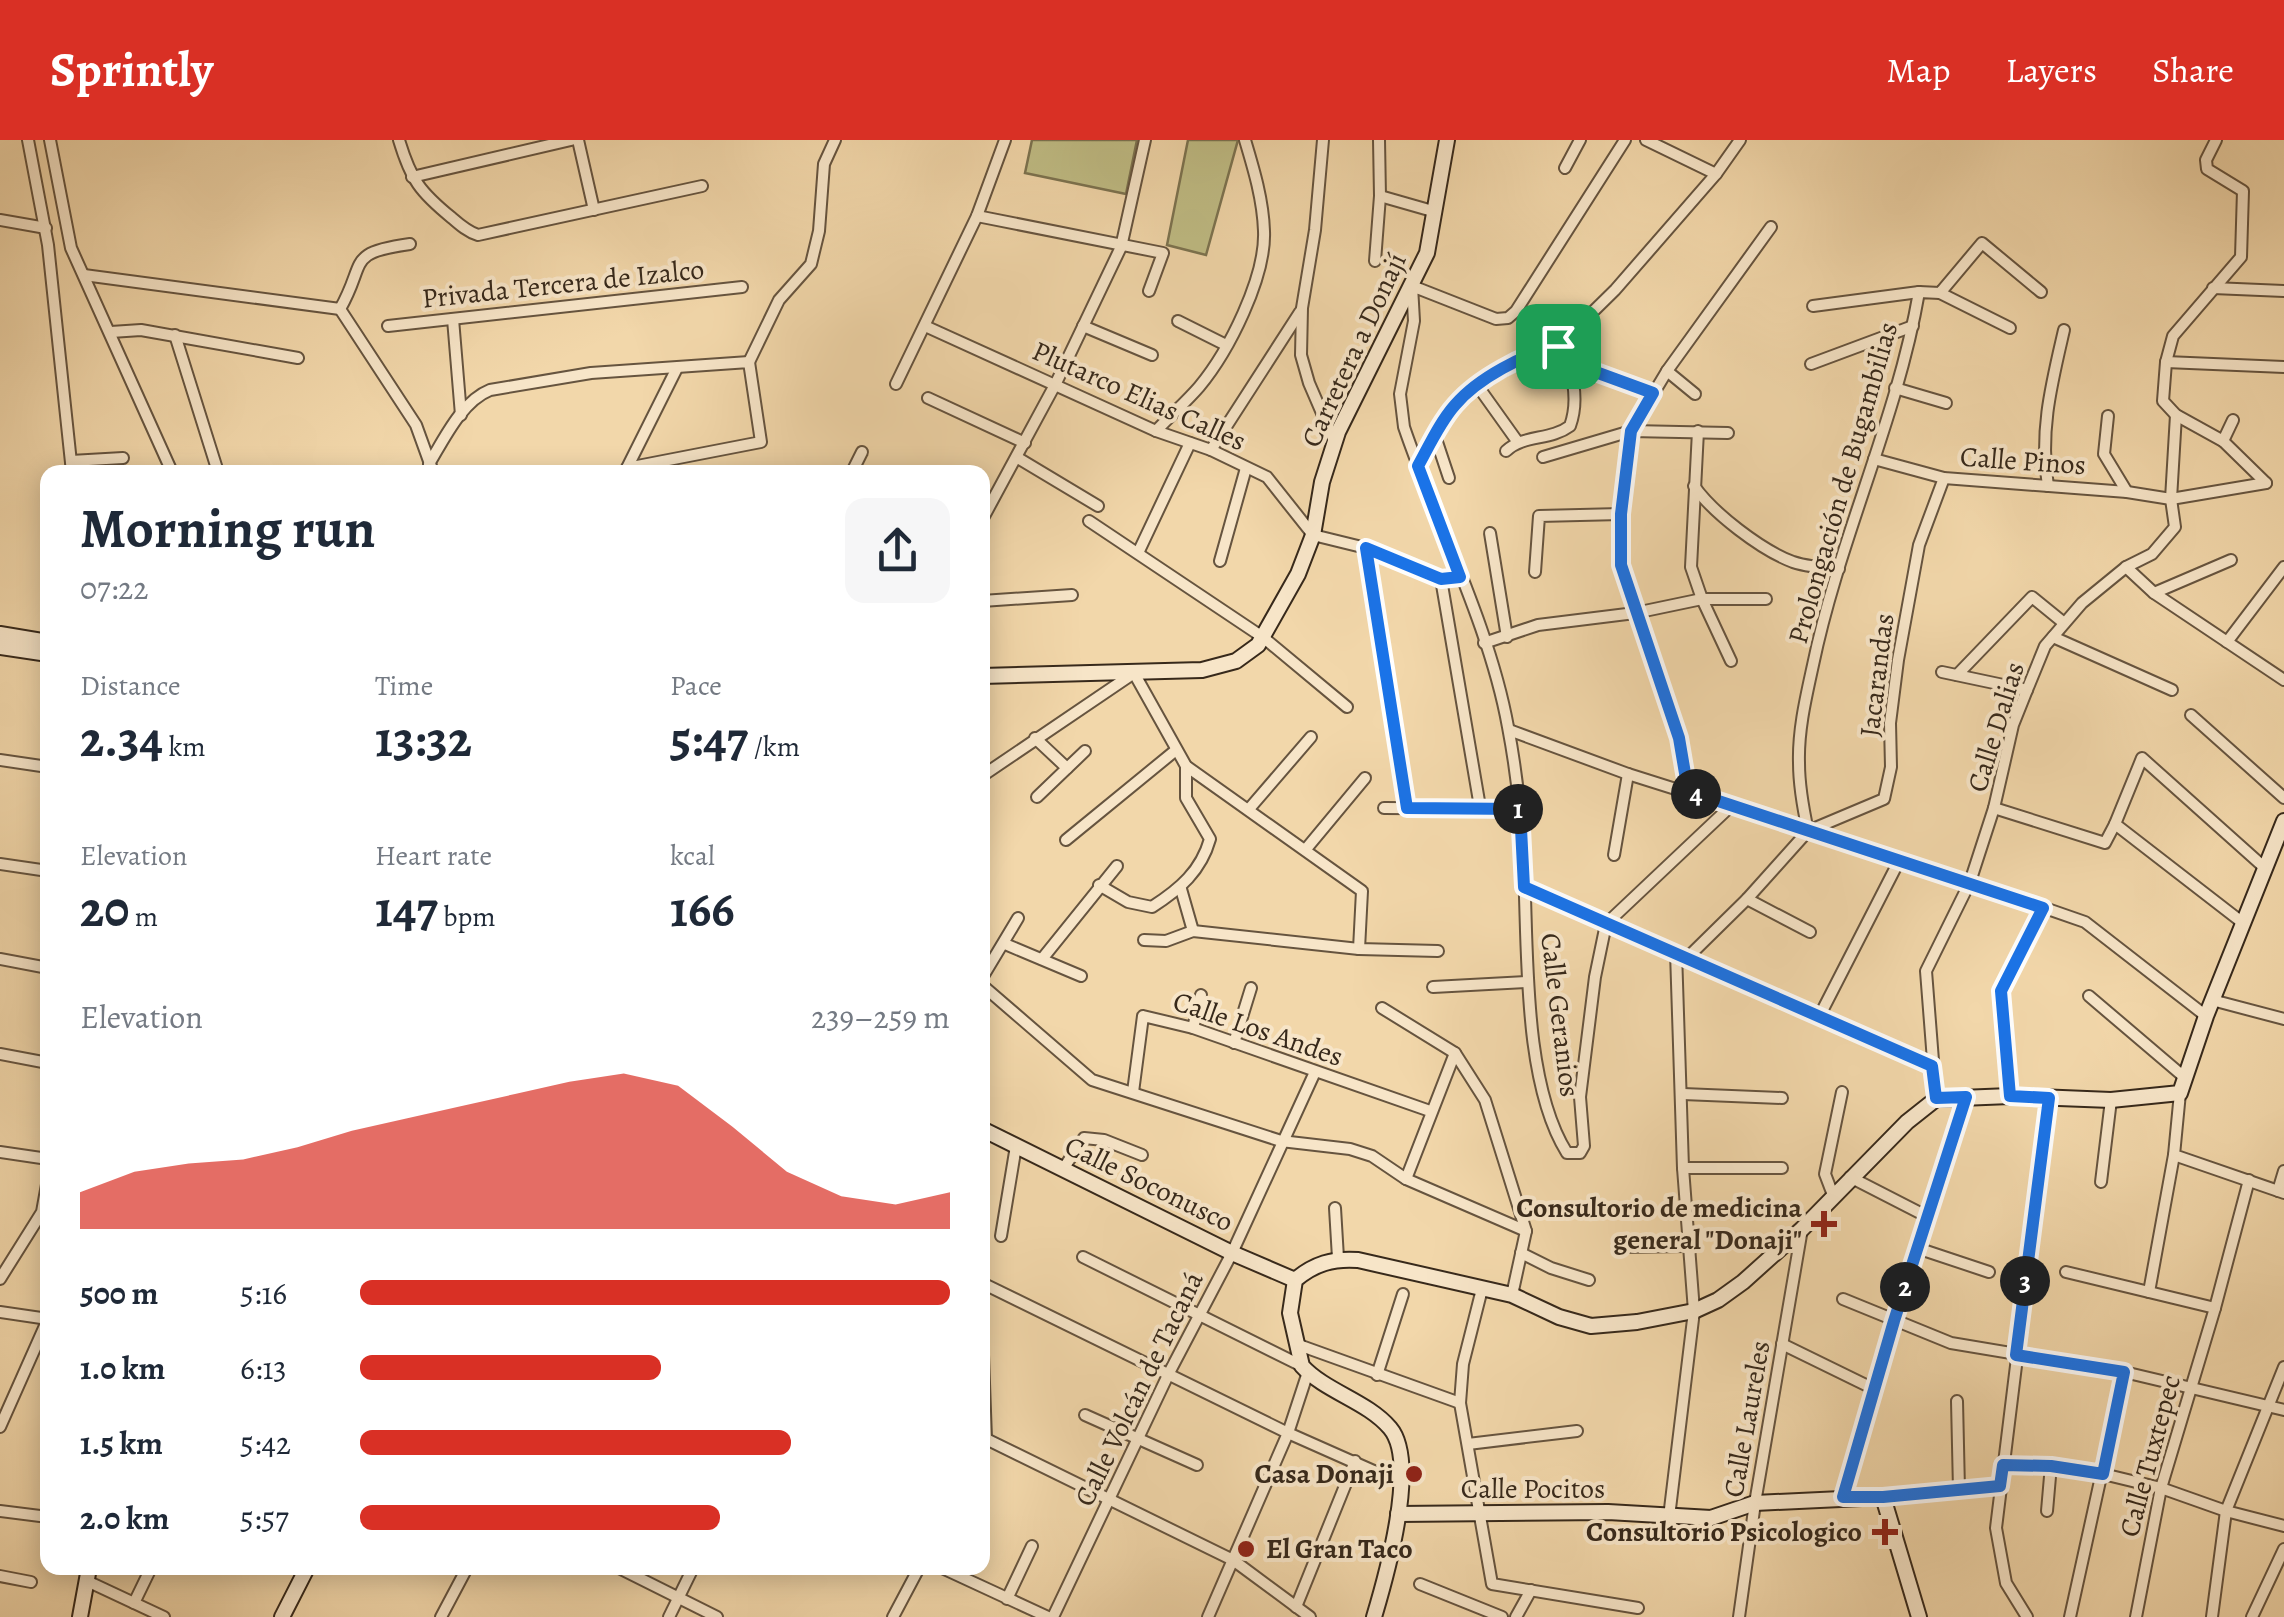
<!DOCTYPE html>
<meta charset="utf-8">
<style>
body{margin:0;font-family:Alegreya,serif;background:#f6f6f7;color:#1f2937;height:100vh;display:flex;flex-direction:column;font-size:38px;white-space:nowrap}
*{box-sizing:border-box;margin:0}
p{font-size:32px;color:#747a83}
.icon{flex:none;width:55px;height:55px;fill:none;stroke:currentColor;stroke-width:2;stroke-linecap:round;stroke-linejoin:round}
.map{position:relative;flex:1;overflow:hidden}
.panel{position:absolute;left:40px;top:325px;width:950px;height:1110px;display:flex;flex-direction:column;background:#fff;border-radius:20px;box-shadow:0 5px 25px #0003}
.panel>*{flex:none}
.pin{position:absolute;display:grid;place-items:center;width:85px;height:85px;color:#fff;margin:-42px;border-radius:20px;box-shadow:0 5px 15px #0006}
.km{position:absolute;width:50px;height:50px;margin:-25px;border-radius:50%;background:#222;color:#fff;font-size:28px;line-height:50px;text-align:center}
.round{display:grid;place-items:center;flex:none;width:105px;height:105px;border-radius:20px;background:#f6f6f7}
.head{display:flex;align-items:center;justify-content:space-between;height:170px;padding:0 40px}
h1{font-size:55px;font-weight:700;line-height:75px}
.metrics{display:grid;grid-template-columns:repeat(3,1fr);gap:15px;height:170px;padding:10px 40px}
.metrics div{display:grid;align-content:center}
.metrics b{font-size:50px;font-weight:700}
.metrics small{font-size:28px;font-weight:400}
.metrics p{font-size:28px}
.chart{height:280px;padding:20px 40px}
.chart p{display:flex;justify-content:space-between}
.chart svg{width:100%;height:180px;margin-top:10px;fill:#d93025;opacity:.7}
ul{padding:0 40px;list-style:none;font-size:32px}
li{display:grid;grid-template-columns:160px 120px 1fr;align-items:center;height:75px}
li i{height:25px;border-radius:12px;background:#d93025}
header{display:flex;align-items:center;gap:60px;box-sizing:border-box;height:140px;padding:0 50px;background:#d93025;color:#fff}
header strong{font-size:48px}
nav{display:flex;gap:55px;margin-inline-start:auto;font-size:35px}
.map>svg:first-child{display:block}
</style>
<header>
<strong>Sprintly</strong>
<nav><a>Map</a><a>Layers</a><a>Share</a></nav>
</header>
<div class="map">
<svg width="2284" height="1477" viewBox="0 0 2284 1477">
<rect width="100%" height="100%" fill="#f2d7aa"/>
<filter id="stains"><feTurbulence type="fractalNoise" baseFrequency=".002" numOctaves="4"/><feColorMatrix values="0 0 0 0 .2 0 0 0 0 .09 0 0 0 0 .02 0 0 0 .5 -.17"/></filter>
<radialGradient id="worn" r=".72"><stop offset=".6" stop-color="#630" stop-opacity="0"/><stop offset="1" stop-color="#630" stop-opacity=".3"/></radialGradient>
<g fill="#c0bd85" stroke="#7c7350" stroke-width="2.5">
<path d="M1032,0H1137L1126,54L1025,33Z"/>
<path d="M1188,0H1238L1206,115L1167,105Z"/>
</g>
<g fill="none" stroke-linecap="round" stroke-linejoin="round">
<defs>
<g id="street">
<path d="M28,0L48,105L72,332"/>
<path d="M50,0L71,108L172,332"/>
<path d="M399,0C411,40 420,52 452,78C460,85 468,92 478,95L702,46"/>
<path d="M578,0L594,70"/>
<path d="M1323,0L1315,90L1302,168L1301,215L1309,243L1334,301"/>
<path d="M1625,0L1516,171L1508,178L1496,179L1412,146L1414,181L1400,254L1404,287C1437,384 1490,487 1508,587C1517,634 1522,683 1524,730C1528,812 1523,943 1567,1013H1580L1584,1006L1580,957L1595,837L1606,784L1732,665"/>
<path d="M1646,0L1716,34"/>
<path d="M2216,0L2206,20L2207,29L2243,51L2241,117L2173,196L2166,222L2163,261L2176,275L2223,301L2233,280"/>
<path d="M1565,28L1580,0"/>
<path d="M412,37L571,0"/>
<path d="M1380,56L1436,72"/>
<path d="M977,76L1163,113L1149,151"/>
<path d="M0,80L46,88"/>
<path d="M1375,121L1380,56L1379,0"/>
<path d="M84,135L340,169"/>
<path d="M2213,148L2284,151"/>
<path d="M1940,153L2010,188"/>
<path d="M1813,166L1919,152"/>
<path d="M340,169L416,285L433,332"/>
<path d="M340,169C367,122 345,113 410,104"/>
<path d="M453,179L461,275"/>
<path d="M1178,181L1226,205"/>
<path d="M388,186L742,147"/>
<path d="M925,186L1156,291L1211,310L1267,337L1313,395L1366,408L1441,439L1461,437"/>
<path d="M1083,186L1152,215"/>
<path d="M111,192L141,190L298,218"/>
<path d="M175,195L218,332"/>
<path d="M749,222L779,160L811,124L819,91L824,24L835,0"/>
<path d="M2166,222L2284,227"/>
<path d="M1571,223L1653,253"/>
<path d="M1811,224L1913,186"/>
<path d="M1667,231L1695,254"/>
<path d="M896,244L977,76L1005,0"/>
<path d="M1477,245L1517,301"/>
<path d="M1895,248L1946,263"/>
<path d="M928,258L1025,303"/>
<path d="M2108,276L2104,314L2127,352"/>
<path d="M1156,291C1170,276 1186,262 1199,247C1229,211 1266,137 1264,91C1263,60 1254,30 1245,0"/>
<path d="M1698,291L1691,427L1702,459L1731,521"/>
<path d="M1435,296L1449,338"/>
<path d="M2223,301L2266,343"/>
<path d="M1211,310L1300,172"/>
<path d="M1506,311C1524,294 1550,301 1570,286C1579,261 1574,227 1558,206"/>
<path d="M1543,317L1631,291L1728,293"/>
<path d="M1018,318L1098,366"/>
<path d="M1874,319L1944,338L2127,352L2171,359L2266,343"/>
<path d="M71,321L123,318"/>
<path d="M429,324C444,299 462,261 490,250L591,233L749,222L761,302L627,328"/>
<path d="M1418,326L1454,266L1477,245L1541,210L1558,206L1615,150L1716,34L1740,0"/>
<path d="M626,330L677,228"/>
<path d="M852,332L862,312"/>
<path d="M1694,346C1713,373 1761,410 1793,422C1808,427 1824,428 1839,429"/>
<path d="M2048,346C2039,291 2052,242 2064,190"/>
<path d="M982,380L1056,243L1121,107L1145,0"/>
<path d="M1089,381L1264,498L1347,567"/>
<path d="M1490,393L1507,497"/>
<path d="M1366,408L1407,668"/>
<path d="M1138,413L1190,303"/>
<path d="M1220,421L1246,328"/>
<path d="M2126,427L2154,453L2284,540"/>
<path d="M1535,432L1539,376L1621,374"/>
<path d="M1441,439L1480,667"/>
<path d="M2154,453L2231,420"/>
<path d="M982,461L1072,455"/>
<path d="M2053,497L2172,550"/>
<path d="M2227,502L2284,427"/>
<path d="M1484,503L1538,485L1635,473L1702,459H1766"/>
<path d="M1942,532L2027,550"/>
<path d="M1957,535L2032,457L2064,483"/>
<path d="M2191,575L2284,658"/>
<path d="M1509,590L1628,634L1970,742L2085,782L2206,876"/>
<path d="M1035,598L1067,628"/>
<path d="M0,620L48,627"/>
<path d="M982,636L1134,533L1186,626L1362,751L1359,809"/>
<path d="M1688,651L1679,598L1621,425V374L1631,291L1667,231L1771,87"/>
<path d="M1037,657L1085,611"/>
<path d="M1384,668L1520,669"/>
<path d="M1994,668L2105,703L2115,684L2243,783"/>
<path d="M1249,669L1311,597"/>
<path d="M2115,684L2142,618L2265,728"/>
<path d="M1808,691C1803,668 1799,646 1799,623C1798,590 1806,557 1813,525C1839,399 1897,280 1919,152L1940,153L1982,103L2041,152"/>
<path d="M1066,700L1176,610"/>
<path d="M1306,709L1365,638"/>
<path d="M1614,715L1628,634"/>
<path d="M0,724L48,731"/>
<path d="M1099,745L1128,762L1152,767C1180,749 1201,731 1210,699L1186,658V626"/>
<path d="M1525,747L1932,926"/>
<path d="M1181,749L1193,791"/>
<path d="M1747,759L1810,792"/>
<path d="M1144,800L1166,801L1193,791L1359,809L1438,811"/>
<path d="M1005,804L1081,836"/>
<path d="M1688,817L1747,759L1808,691L1884,659L1891,627L1890,583L1898,520L1919,405L1944,338"/>
<path d="M0,819L48,828"/>
<path d="M1042,819L1117,726"/>
<path d="M982,838L1018,778"/>
<path d="M982,845L1092,940L1281,1001L1350,1009L1372,1016L1406,1039L1526,1091"/>
<path d="M1433,847L1528,842"/>
<path d="M2089,856L2183,936"/>
<path d="M2212,860L2284,879"/>
<path d="M1382,868L1455,913L1485,960L1526,1091L1512,1155"/>
<path d="M1819,877L1899,721"/>
<path d="M1193,888L1201,855"/>
<path d="M1234,903L1251,848"/>
<path d="M0,914L48,923"/>
<path d="M1133,952L1143,876L1193,888L1430,971"/>
<path d="M2180,953L2174,1015L2284,1053"/>
<path d="M1683,954L1782,958"/>
<path d="M2010,956L2001,851L2043,769"/>
<path d="M1936,959L1926,831L1970,742L1994,668L2013,585L2027,550L2045,506L2082,463L2126,427L2152,414L2175,387L2171,359L2176,275"/>
<path d="M0,1012L48,1019"/>
<path d="M1683,1028H1782"/>
<path d="M1063,1029L1084,998L1104,1000L1142,1015"/>
<path d="M1850,1037L1928,1077"/>
<path d="M1406,1039L1455,913"/>
<path d="M2101,1042L2111,960"/>
<path d="M2278,1051L2284,1031"/>
<path d="M1833,1055L1825,1034L1842,952"/>
<path d="M1335,1068L1338,1118"/>
<path d="M1001,1096L1016,1006"/>
<path d="M1620,1107L1688,1106"/>
<path d="M1917,1108L1989,1132"/>
<path d="M1521,1113L1551,1128L1589,1140"/>
<path d="M1083,1117L1302,1226"/>
<path d="M2066,1132L2215,1168"/>
<path d="M0,1139L42,1072L48,1039"/>
<path d="M982,1143L1288,1293L1403,1344"/>
<path d="M1482,1149L1463,1224L1460,1263L1492,1444L1638,1468"/>
<path d="M2149,1152L2174,1015"/>
<path d="M1843,1159L1951,1203L2124,1232L2284,1270"/>
<path d="M0,1172L48,1179L0,1287"/>
<path d="M982,1187L986,1299L982,1306"/>
<path d="M1296,1204L1460,1263"/>
<path d="M1782,1204L1874,1249"/>
<path d="M1377,1235L1403,1154"/>
<path d="M1957,1261L1959,1350"/>
<path d="M1085,1275L1197,1325"/>
<path d="M982,1297L1233,1420L1310,1477"/>
<path d="M1468,1304L1577,1291"/>
<path d="M2003,1325H2051L2103,1334L2161,1348L2226,1371L2284,1386"/>
<path d="M1843,1357L1893,1181L1966,957"/>
<path d="M1883,1357L2001,1346"/>
<path d="M0,1371L48,1377"/>
<path d="M2047,1371L2051,1325"/>
<path d="M1669,1377L1694,1171L1683,1028L1676,812"/>
<path d="M619,1428L717,1477"/>
<path d="M942,1428L1048,1477"/>
<path d="M0,1436L31,1442"/>
<path d="M87,1441L164,1477"/>
<path d="M1420,1444L1502,1477"/>
<path d="M1007,1459L1032,1406"/>
<path d="M134,1463L151,1428"/>
<path d="M1296,1467L1355,1321"/>
<path d="M441,1477L467,1428"/>
<path d="M669,1477L693,1428"/>
<path d="M893,1477L919,1428"/>
<path d="M1053,1477L1169,1233L1232,1113L1315,932"/>
<path d="M1208,1477L1288,1293L1308,1232"/>
<path d="M1516,1477L1531,1450"/>
<path d="M1739,1477L1755,1363L1802,1089"/>
<path d="M2027,1477L2006,1443L1996,1388L2049,958"/>
<path d="M2070,1477L2124,1232"/>
<path d="M2136,1477L2161,1348L2215,1168L2249,1040"/>
<path d="M2212,1477L2226,1371L2284,1227"/>
<path d="M2252,1477L2284,1409"/>
</g>
<g id="secondary">
<path d="M0,494L48,502"/>
<path d="M0,507L48,514"/>
<path d="M982,536L1202,530L1236,521L1258,505L1298,434L1313,395L1322,342L1338,292L1427,113L1447,0"/>
<path d="M982,989L1232,1113L1295,1140"/>
<path d="M1398,1374L1608,1372L1711,1378L1755,1363L1883,1357L1919,1477"/>
<path d="M80,1477L89,1428"/>
<path d="M282,1477L307,1428"/>
<path d="M1374,1477C1386,1437 1419,1322 1390,1288C1367,1261 1326,1252 1302,1226L1290,1173L1295,1140C1314,1124 1333,1118 1358,1120L1512,1155L1559,1177L1591,1186L1637,1182L1694,1171L1718,1160L1743,1142L1802,1089L1907,982L1936,959L2010,956L2111,960L2180,953L2206,876L2284,681"/>
</g>
</defs>
<use href="#street" stroke="#66543f" stroke-width="14"/>
<use href="#secondary" stroke="#37291b" stroke-width="18"/>
<use href="#street" stroke="#f7e5c8" stroke-width="10"/>
<use href="#secondary" stroke="#f7e5c8" stroke-width="14"/>
</g>
<g fill="none" stroke-linecap="round" stroke-linejoin="round">
<defs>
<path id="route" d="M1558,206L1571,223L1653,253L1631,291L1621,374V425L1679,598L1688,651L2043,768L2001,851L2010,956L2049,958L2016,1215L2124,1232L2103,1334L2051,1326L2003,1325L2000,1346L1883,1357H1843L1894,1181L1966,957L1936,958L1932,926L1524,747L1520,669L1407,668L1366,408L1441,439L1460,437L1418,326C1429,306 1440,282 1455,265C1478,238 1524,214 1558,206Z"/>
</defs>
<use href="#route" stroke="#fff" stroke-width="20"/>
<use href="#route" stroke="#1a73e8" stroke-width="12"/>
</g>
<g fill="#8f2418" stroke="#f7e5c8" stroke-width="4">
<path d="M1819 1069h10v10h10v10h-10v10h-10v-10h-10v-10h10z"/>
<circle cx="1414" cy="1334" r="10"/>
<path d="M1880 1377h10v10h10v10h-10v10h-10v-10h-10v-10h10z"/>
<circle cx="1246" cy="1409" r="10"/>
</g>
<g text-anchor="middle" dominant-baseline="central" stroke-width="8" stroke-linejoin="round" paint-order="stroke">
<g font-size="28" fill="#37291b" stroke="#f7e5c8">
<text transform="translate(563 144) rotate(-6)">Privada Tercera de Izalco</text>
<text transform="translate(1354 210) rotate(-65)">Carretera a Donají</text>
<text transform="translate(1139 256) rotate(24)">Plutarco Elias Calles</text>
<text transform="translate(2023 321) rotate(4)">Calle Pinos</text>
<text transform="translate(1843 343) rotate(-74)">Prolongación de Bugambilias</text>
<text transform="translate(1877 535) rotate(-83)">Jacarandas</text>
<text transform="translate(1996 587) rotate(-73)">Calle Dalias</text>
<text transform="translate(1560 875) rotate(83)">Calle Geranios</text>
<text transform="translate(1258 889) rotate(19)">Calle Los Andes</text>
<text transform="translate(1149 1044) rotate(26)">Calle Soconusco</text>
<text transform="translate(1139 1249) rotate(-64)">Calle Volcán de Tacaná</text>
<text transform="translate(1747 1279) rotate(-80)">Calle Laureles</text>
<text transform="translate(2150 1316) rotate(-75)">Calle Tuxtepec</text>
<text x="1533" y="1349">Calle Pocitos</text>
</g>
<g font-size="28" font-weight="bold" fill="#37291b" stroke="#f7e5c8" text-anchor="end">
<text x="1802" y="1068">Consultorio de medicina<tspan x="1802" dy="32">general "Donaji"</tspan></text>
<text x="1394" y="1334">Casa Donaji</text>
<text x="1862" y="1392">Consultorio Psicologico</text>
<text x="1266" y="1409" text-anchor="start">El Gran Taco</text>
</g>
</g>
<rect width="100%" height="100%" filter="url(#stains)"/>
<rect width="100%" height="100%" fill="url(#worn)"/>
</svg>
<div class="pin" style="left:1558px;top:206px;background:#1e9e55"><svg class="icon" aria-label="arrive" viewBox="0 0 24 24"><path d="M6 21V4h12l-3 4 3 4H6"/></svg></div>
<b class="km" style="left:1518px;top:669px">1</b>
<b class="km" style="left:1905px;top:1147px">2</b>
<b class="km" style="left:2025px;top:1141px">3</b>
<b class="km" style="left:1696px;top:654px">4</b>
<section class="panel">
<div class="head"><div><h1>Morning run</h1><p>07:22</p></div><a class="round"><svg class="icon" aria-label="share" viewBox="0 0 24 24"><path d="M12 15V3M7 8l5-5 5 5M5 13v7h14v-7"/></svg></a></div>
<div class="metrics">
<div><p>Distance</p><b>2.34<small> km</small></b></div>
<div><p>Time</p><b>13:32</b></div>
<div><p>Pace</p><b>5:47<small> /km</small></b></div>
</div>
<div class="metrics">
<div><p>Elevation</p><b>20<small> m</small></b></div>
<div><p>Heart rate</p><b>147<small> bpm</small></b></div>
<div><p>kcal</p><b>166</b></div>
</div>
<div class="chart"><p><span>Elevation</span>239–259 m</p>
<svg viewBox="0 0 160 44" preserveAspectRatio="none"><path d="M0 44V35L10 30L20 28L30 27L40 24L50 20L60 17L70 14L80 11L90 8L100 6L110 9L120 19L130 30L140 36L150 38L160 35V44z"/></svg>
</div>
<ul>
<li><b>500 m</b>5:16<i style="width:100%"></i></li>
<li><b>1.0 km</b>6:13<i style="width:51%"></i></li>
<li><b>1.5 km</b>5:42<i style="width:73%"></i></li>
<li><b>2.0 km</b>5:57<i style="width:61%"></i></li>
</ul>
</section>
</div>
